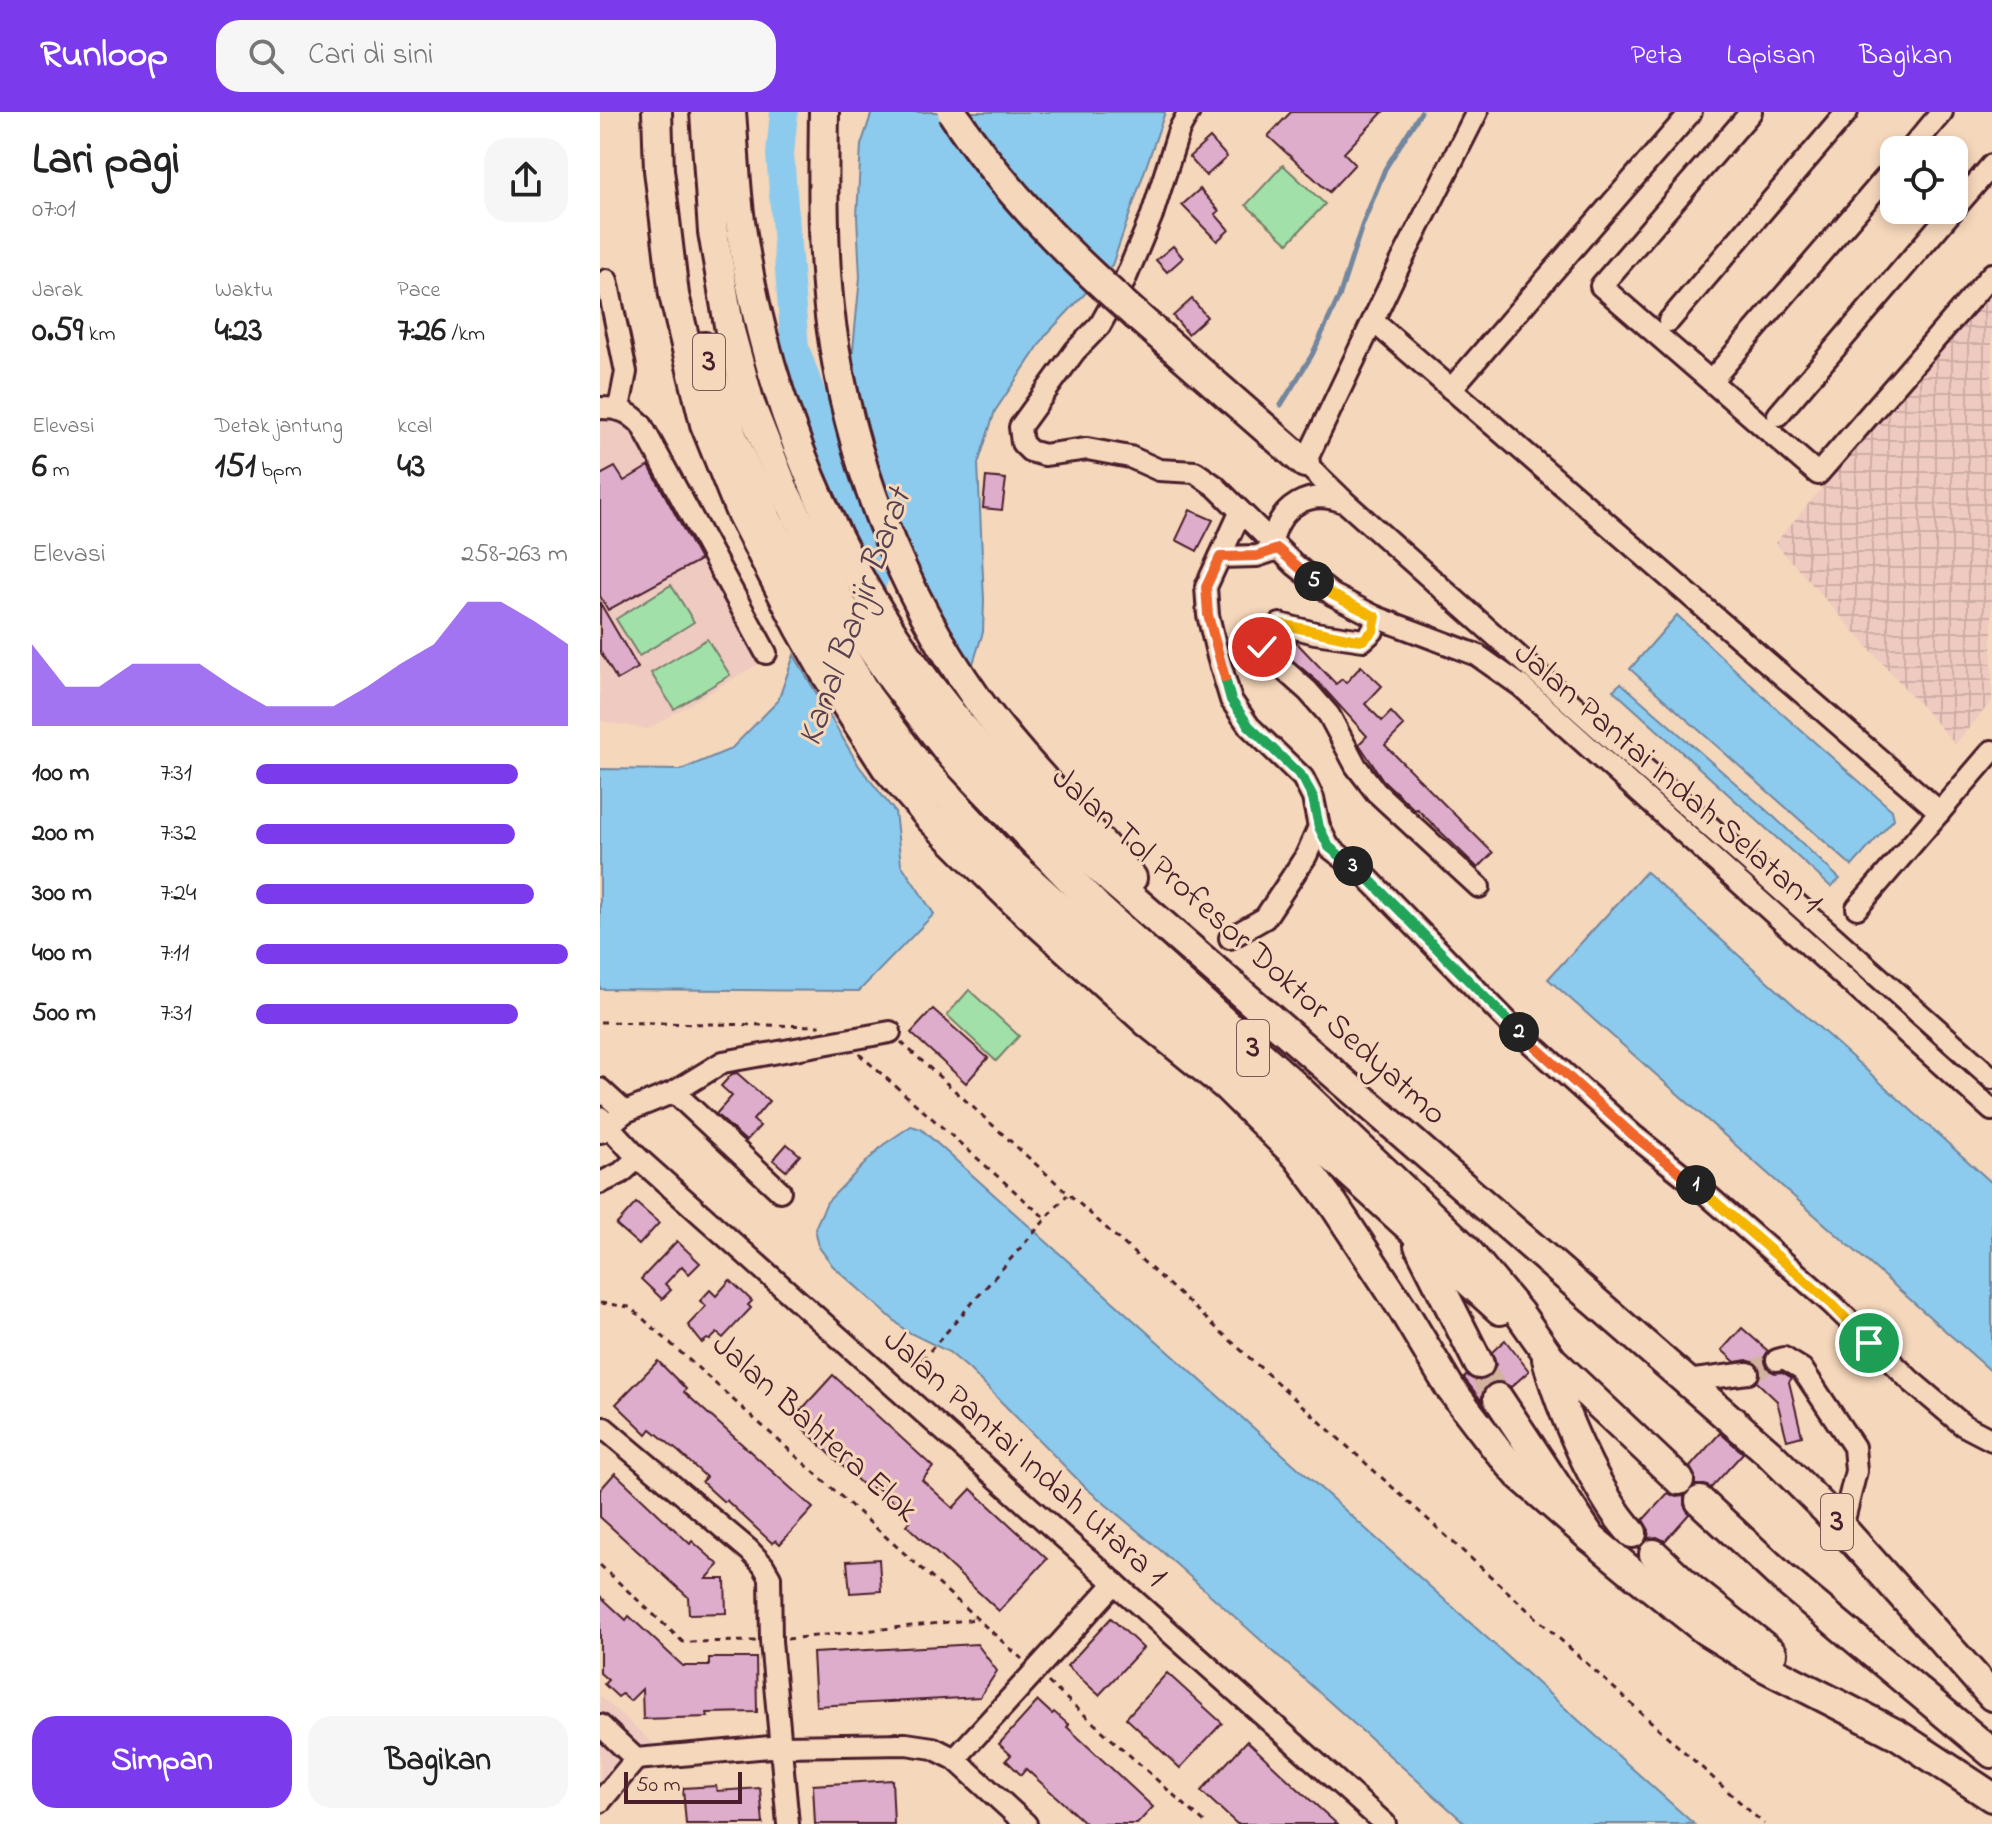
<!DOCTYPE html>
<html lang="id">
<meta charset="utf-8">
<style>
body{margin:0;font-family:"Indie Flower",sans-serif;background:#f6f6f6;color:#222;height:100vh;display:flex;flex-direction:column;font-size:30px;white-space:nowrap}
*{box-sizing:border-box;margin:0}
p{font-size:26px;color:#767676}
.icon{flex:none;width:44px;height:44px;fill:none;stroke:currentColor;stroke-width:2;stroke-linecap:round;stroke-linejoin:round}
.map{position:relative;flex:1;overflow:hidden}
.details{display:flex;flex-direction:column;background:#fff;width:600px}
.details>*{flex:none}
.buttons{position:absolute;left:1280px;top:24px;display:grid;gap:16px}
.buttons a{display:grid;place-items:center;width:88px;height:88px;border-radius:16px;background:#fff;box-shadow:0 4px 12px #0003;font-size:40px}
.scale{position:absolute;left:24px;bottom:20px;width:118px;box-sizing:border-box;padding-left:8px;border:4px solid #4a1f2b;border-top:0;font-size:22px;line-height:28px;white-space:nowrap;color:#4a1f2b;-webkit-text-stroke:6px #f5d7bb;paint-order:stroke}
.pin{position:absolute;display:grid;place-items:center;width:68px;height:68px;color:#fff;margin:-34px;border:4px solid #fff;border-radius:50%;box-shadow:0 2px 8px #0007}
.km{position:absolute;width:40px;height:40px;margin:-20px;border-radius:50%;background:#222;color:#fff;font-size:22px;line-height:40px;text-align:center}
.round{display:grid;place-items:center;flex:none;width:84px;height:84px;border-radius:24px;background:#f6f6f6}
.summary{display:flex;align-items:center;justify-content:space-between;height:136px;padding:0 32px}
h1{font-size:44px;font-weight:800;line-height:60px}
.stats{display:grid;grid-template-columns:repeat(3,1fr);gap:12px;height:136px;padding:8px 32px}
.stats div{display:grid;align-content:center}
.stats b{font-size:34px;font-weight:800}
.stats small{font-size:22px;font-weight:400}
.stats p{font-size:22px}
.chart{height:224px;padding:16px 32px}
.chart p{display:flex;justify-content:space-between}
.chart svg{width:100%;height:144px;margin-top:8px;fill:#7c3aed;opacity:.7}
.primary-button{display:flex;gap:16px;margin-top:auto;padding:16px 32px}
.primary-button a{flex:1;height:92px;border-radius:24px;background:#7c3aed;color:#fff;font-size:32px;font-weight:800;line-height:92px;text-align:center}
.primary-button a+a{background:#f6f6f6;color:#222}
ul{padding:0 32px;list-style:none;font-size:26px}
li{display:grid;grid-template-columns:128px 96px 1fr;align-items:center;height:60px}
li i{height:20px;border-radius:10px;background:#7c3aed}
header{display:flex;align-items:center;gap:48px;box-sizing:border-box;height:112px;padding:0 40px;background:#7c3aed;color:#fff}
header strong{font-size:38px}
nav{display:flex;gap:44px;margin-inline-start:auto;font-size:28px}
.search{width:560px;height:72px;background:#f6f6f6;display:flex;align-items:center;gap:20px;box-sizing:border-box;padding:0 28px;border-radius:24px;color:#767676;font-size:30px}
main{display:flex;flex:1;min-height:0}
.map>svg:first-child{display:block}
</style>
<header>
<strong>Runloop</strong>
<div class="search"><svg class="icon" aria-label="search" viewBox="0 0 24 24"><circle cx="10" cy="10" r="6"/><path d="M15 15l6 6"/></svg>Cari di sini</div>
<nav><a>Peta</a><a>Lapisan</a><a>Bagikan</a></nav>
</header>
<main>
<section class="details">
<div class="summary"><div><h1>Lari pagi</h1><p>07:01</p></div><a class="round"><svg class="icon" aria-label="share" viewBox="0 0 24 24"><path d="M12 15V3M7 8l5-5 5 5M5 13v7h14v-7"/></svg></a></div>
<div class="stats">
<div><p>Jarak</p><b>0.59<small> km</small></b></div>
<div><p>Waktu</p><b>4:23</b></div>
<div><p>Pace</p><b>7:26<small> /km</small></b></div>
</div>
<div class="stats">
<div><p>Elevasi</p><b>6<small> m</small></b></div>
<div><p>Detak jantung</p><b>151<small> bpm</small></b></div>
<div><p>kcal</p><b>43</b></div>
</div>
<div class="chart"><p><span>Elevasi</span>258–263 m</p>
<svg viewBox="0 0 160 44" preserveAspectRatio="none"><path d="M0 44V19L10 32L20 32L30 25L40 25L50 25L60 32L70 38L80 38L90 38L100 32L110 25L120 19L130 6L140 6L150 12L160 19V44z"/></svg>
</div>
<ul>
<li><b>100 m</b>7:31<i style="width:84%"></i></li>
<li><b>200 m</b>7:32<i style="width:83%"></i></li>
<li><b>300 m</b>7:24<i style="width:89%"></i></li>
<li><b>400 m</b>7:11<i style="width:100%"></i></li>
<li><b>500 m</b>7:31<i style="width:84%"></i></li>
</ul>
<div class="primary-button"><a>Simpan</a><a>Bagikan</a></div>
</section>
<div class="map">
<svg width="1392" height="1712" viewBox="0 0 1392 1712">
<defs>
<pattern id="industrial-grid" width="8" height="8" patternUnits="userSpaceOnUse" patternTransform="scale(2)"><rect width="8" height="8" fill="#eecac0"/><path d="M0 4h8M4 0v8" fill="none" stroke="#ceada5"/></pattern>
</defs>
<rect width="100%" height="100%" fill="#f5d7bb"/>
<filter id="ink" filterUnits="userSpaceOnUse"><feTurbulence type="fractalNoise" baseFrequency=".0125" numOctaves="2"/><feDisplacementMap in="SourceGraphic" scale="16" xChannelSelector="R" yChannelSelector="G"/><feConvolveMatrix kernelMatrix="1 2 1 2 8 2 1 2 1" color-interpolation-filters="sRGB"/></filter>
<g filter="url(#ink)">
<g fill="#eecac0">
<path d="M4,304L38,319L163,549L48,617L0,609V306Z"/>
<path d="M0,1584L54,1632L0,1695Z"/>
</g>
<path fill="url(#industrial-grid)" d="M1392,177V589L1355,632L1175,431Z"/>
<g fill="#a1e1a9" stroke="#76806a" stroke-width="2">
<path d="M683,53L725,92L688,131L646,93Z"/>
<path d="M71,473L94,510L39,544L16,507Z"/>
<path d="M107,527L130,563L74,597L51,561Z"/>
<path d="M369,878L419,924L396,949L347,903Z"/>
</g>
<g fill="#8ccbed" stroke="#72869f" stroke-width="2">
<path d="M272,0H565L512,153L446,223L395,299L378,352L384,488L383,520L371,558L284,404L250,269L260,165L257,104L261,33Z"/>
<path d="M1077,503L1179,599L1292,698L1294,707L1252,754L1030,557Z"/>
<path d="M194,543L259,654L295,700L301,752L334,802L259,879L0,877V657L81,658L131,637L178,589Z"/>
<path d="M1021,571L1174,705L1240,767L1231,775L1013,578Z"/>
<path d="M1046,760L1392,1071V1260L948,867Z"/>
<path d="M311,1014L321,1017L1094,1712H866L558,1436L486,1376L369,1257L349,1240L306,1219L233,1154L219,1135L215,1116L227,1090L283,1033Z"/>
</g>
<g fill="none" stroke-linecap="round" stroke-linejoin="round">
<path stroke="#72869f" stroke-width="5" d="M681,293L712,243L739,185L762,114L785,57L821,0"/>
<g stroke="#8ccbed" stroke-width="28">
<path d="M184,0L180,42L195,236L276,462"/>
<path d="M262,498L296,410"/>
</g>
</g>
<g fill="#deadcc" stroke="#4a1f2b" stroke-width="2">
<path d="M691,0H783L744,41L755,52L729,80L668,24Z"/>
<path d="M610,26L627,45L606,64L589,45Z"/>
<path d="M600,77L619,99L615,102L629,118L617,129L582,93Z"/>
<path d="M573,134L583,146L567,160L556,148Z"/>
<path d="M592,187L607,205L588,222L573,204Z"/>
<path d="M49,354L100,448L8,498L0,484V363L15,355L24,369Z"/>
<path d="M386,365L406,367L402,398L383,396Z"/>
<path d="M590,398L613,408L597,439L576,428Z"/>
<path d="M0,491L38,556L17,568L0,539Z"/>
<path d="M683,526L695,529L736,572L742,567L746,571L761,554L782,574L765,592L782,609L791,600L804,614L785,633L893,741L878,756L817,697L815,698L783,668L759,632L767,624L718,570L677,535Z"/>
<path d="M333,897L388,946L366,971L311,921Z"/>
<path d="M137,961L169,989L153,1008L160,1014L146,1029L116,1002L132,984L121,974L132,962Z"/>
<path d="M187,1032L200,1043L186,1059L173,1048Z"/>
<path d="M36,1091L59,1111L39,1133L16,1113Z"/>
<path d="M77,1129L100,1151L89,1162L82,1154L65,1172L71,1178L62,1187L41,1167Z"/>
<path d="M130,1168L152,1189L148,1193L151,1196L123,1226L117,1221L110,1228L107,1227L102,1231L88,1213L106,1194L100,1189L110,1178L116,1184Z"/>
<path d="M1142,1216L1168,1239L1164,1246L1167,1257L1175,1261L1182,1260L1192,1266L1189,1270L1202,1324L1187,1328L1177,1289L1157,1270L1161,1260L1158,1253L1147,1248L1135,1250L1122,1238Z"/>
<path d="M905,1228L929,1259L911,1275L898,1269L889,1272L883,1279L882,1289L864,1266L867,1263L879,1269L893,1262L896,1252L892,1240Z"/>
<path d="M58,1249L86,1277L84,1280L213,1396L180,1432L176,1428L172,1431L126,1388L124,1390L102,1370L106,1365L79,1340L51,1317L47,1322L16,1292Z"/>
<path d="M233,1263L333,1355L322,1368L353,1396L371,1377L447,1447L399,1499L306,1413L310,1409L301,1401L303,1399L274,1373L269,1379L193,1307Z"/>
<path d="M1120,1321L1143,1341L1111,1376L1105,1373H1095V1364L1090,1355Z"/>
<path d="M15,1361L90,1432L92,1429L119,1453L106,1467H125L126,1501L89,1502L88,1485L0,1405V1378Z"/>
<path d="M1068,1381L1076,1385L1084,1384V1393L1089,1402L1065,1429L1057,1425L1048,1426L1049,1418L1043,1408Z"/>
<path d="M279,1447L281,1479L250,1481L247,1449Z"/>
<path d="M0,1484L26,1508L29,1504L83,1554H109V1546H156L157,1600L107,1601L108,1605L43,1607L42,1577L30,1589L22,1582L18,1585L4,1572L8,1568L0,1561Z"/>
<path d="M511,1506L543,1536L499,1583L467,1554Z"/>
<path d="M377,1532L397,1559L380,1585L216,1594L213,1541Z"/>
<path d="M567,1561L622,1611L580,1656L526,1606Z"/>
<path d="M438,1589L452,1602L454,1600L469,1613L467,1615L553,1695L537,1712H486L426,1657L421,1663L406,1648L411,1643L399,1632Z"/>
<path d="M647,1629L696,1675L737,1712H637L601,1679Z"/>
<path d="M292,1668L294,1712H215L213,1673Z"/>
<path d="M116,1674L117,1679L160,1676L163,1712H86L83,1676Z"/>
</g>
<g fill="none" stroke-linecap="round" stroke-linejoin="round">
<path stroke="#d3b29e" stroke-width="20" stroke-dasharray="20 10" stroke-linecap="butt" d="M1148,1261L1177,1248"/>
<path stroke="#d3b29e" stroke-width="28" stroke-dasharray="28 14" stroke-linecap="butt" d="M879,1252L898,1286"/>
<defs>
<g id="minor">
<path d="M589,0L579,18L552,103L524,170L500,213L475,239L420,315L422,331L430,339L444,343L487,337L530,345L559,358L595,360L615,374L695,453L733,483L776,505L877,543L921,574L1392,998"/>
<path d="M877,0L800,152L705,351L745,390L1392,966"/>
<path d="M1151,0L1001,174L1218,362L1392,162"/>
<path d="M1310,38L1342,0"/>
<path d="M1354,97L1392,53"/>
<path d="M7,168L26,260L19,296"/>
<path d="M773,209L1340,700"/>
<path d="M1069,209L1247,0"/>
<path d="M1111,269L1294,56"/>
<path d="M851,277L1091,0"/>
<path d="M0,296C19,296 28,299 41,312L166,541"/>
<path d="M1178,303L1353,98"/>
<path d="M640,401L606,475L608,503L618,545L631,588L649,614L703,666L713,686L719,715L729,735L765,763L913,915L1033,1023L1097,1074L1232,1192L1311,1269L1363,1313L1392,1328"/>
<path d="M672,430C679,395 709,376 743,390"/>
<path d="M620,445L657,444L678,437"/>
<path d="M776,505L773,519L763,528L715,521L680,512L672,518L662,535L665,541L708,579L729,603L756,654L776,680L879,775"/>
<path d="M1257,796L1392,639"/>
<path d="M630,826L665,806L706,744L719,715"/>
<path d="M0,977L25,1000"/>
<path d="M74,980L180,1079"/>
<path d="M0,1005L38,1046L785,1712"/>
<path d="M1,1020L25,1000L74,980L123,950L290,920"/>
<path d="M0,1071L21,1061L38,1046"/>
<path d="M1177,1248L1184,1246L1202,1257L1254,1335L1256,1359L1242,1416"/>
<path d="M1087,1269L1148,1261"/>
<path d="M4,1316L149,1438L163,1453L170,1465L171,1529L188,1712"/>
<path d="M0,1613L36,1647L182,1634L306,1632L333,1636L355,1647L426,1712"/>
<path d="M355,1647L515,1471"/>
<path d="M0,1690L36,1647"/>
</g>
<g id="highway">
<path d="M57,0L59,58L74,183L105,312L140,399L200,516L226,562L286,655L330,706L415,790L546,909L625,973L697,1044L734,1093L802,1196L850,1276L896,1336L919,1363L991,1426"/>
<path d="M105,0L113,120L130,219L150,292L185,380L242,493L293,568L352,644L499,797L694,973L865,1136L919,1201L952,1248L1079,1368"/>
<path d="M131,0C134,36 135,73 140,109C164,283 236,459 347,596C397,659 455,717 515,771L1168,1340L1225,1397L1392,1584"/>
<path d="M224,0C223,68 222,145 231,212C249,346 299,476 377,587C423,651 481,705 532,766"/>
<path d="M537,204L705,351"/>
<path d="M104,235L133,326L167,407L208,483L267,584L317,651L401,742L900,1198"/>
<path d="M819,1133L879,1252"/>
<path d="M947,1247C960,1296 997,1384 1032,1421"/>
<path d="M898,1286L991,1426L1037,1464L1105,1518L1163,1554L1298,1623L1392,1685"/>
<path d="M1100,1389L1184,1467L1392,1641"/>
<path d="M1054,1442L1091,1477L1172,1541"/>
</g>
</defs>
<use href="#minor" stroke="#4a1f2b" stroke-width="26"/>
<use href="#highway" stroke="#4a1f2b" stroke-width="34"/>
<g stroke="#4a1f2b" stroke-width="3" stroke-dasharray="6 6" stroke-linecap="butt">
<path d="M0,910L220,914"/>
<path d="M301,930L1164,1712"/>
<path d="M259,942L445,1106"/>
<path d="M0,1191L30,1195L422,1547"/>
<path d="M314,1257L467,1083"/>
<path d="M0,1453L83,1530L156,1529"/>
<path d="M187,1527L378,1507"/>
<path d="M448,1570L606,1712"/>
</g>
<use href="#minor" stroke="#f5d7bb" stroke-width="20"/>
<use href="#highway" stroke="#f5d7bb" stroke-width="28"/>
<defs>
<path id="highway-bridge" d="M352,0C402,77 468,143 537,204"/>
</defs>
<use href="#highway-bridge" stroke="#4a1f2b" stroke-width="34" stroke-linecap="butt"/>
<use href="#highway-bridge" stroke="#f5d7bb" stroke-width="28"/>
</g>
</g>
<g fill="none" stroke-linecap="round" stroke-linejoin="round" filter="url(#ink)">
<defs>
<path id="split-1" d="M1096,1073L1232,1192L1269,1231"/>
<path id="split-2" d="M919,920L1033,1023L1096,1073"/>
<path id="split-3" d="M753,754L765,763L919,920"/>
<path id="split-4" d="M625,566L631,588L649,614L703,666L713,686L719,715L729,735L753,754"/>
<path id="split-5" d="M625,566L608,503L606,475L620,445L657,444L678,437L714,469"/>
<path id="split-6" d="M662,535L672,518L680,512L752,527L763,528L773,519L776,505L733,483L714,469"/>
</defs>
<use href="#split-1" stroke="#fff" stroke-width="16"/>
<use href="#split-2" stroke="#fff" stroke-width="16"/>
<use href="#split-3" stroke="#fff" stroke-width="16"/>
<use href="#split-4" stroke="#fff" stroke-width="16"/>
<use href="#split-5" stroke="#fff" stroke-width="16"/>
<use href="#split-6" stroke="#fff" stroke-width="16"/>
<use href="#split-1" stroke="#f5b400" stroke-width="10"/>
<use href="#split-2" stroke="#f0652b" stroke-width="10"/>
<use href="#split-3" stroke="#22a559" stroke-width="10"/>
<use href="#split-4" stroke="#22a559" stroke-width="10"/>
<use href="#split-5" stroke="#f0652b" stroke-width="10"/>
<use href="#split-6" stroke="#f5b400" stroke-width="10"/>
</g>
<g text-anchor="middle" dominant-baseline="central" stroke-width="6" stroke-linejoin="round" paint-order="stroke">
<g fill="#f5d7bb" stroke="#7d5656" stroke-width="2">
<rect x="93" y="222" width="32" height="56" rx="6"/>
<rect x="637" y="908" width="32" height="56" rx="6"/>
<rect x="1221" y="1382" width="32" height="56" rx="6"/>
</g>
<g font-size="32" font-weight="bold" fill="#4a1f2b">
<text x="109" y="250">3</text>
<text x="653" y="936">3</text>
<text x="1237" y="1410">3</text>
</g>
<g font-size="34" fill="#4a1f2b" stroke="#f5d7bb">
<text transform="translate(1067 667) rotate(41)">Jalan Pantai Indah Selatan 1</text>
<text transform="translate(648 835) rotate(42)">Jalan Tol Profesor Doktor Sedyatmo</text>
<text transform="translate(214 1317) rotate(42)">Jalan Bahtera Elok</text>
<text transform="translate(424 1347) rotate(42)">Jalan Pantai Indah Utara 1</text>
</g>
<g font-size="36" font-style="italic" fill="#574152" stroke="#f5d7bb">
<text transform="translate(256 506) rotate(-70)">Kanal Banjir Barat</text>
</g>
</g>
</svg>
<div class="buttons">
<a><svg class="icon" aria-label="locate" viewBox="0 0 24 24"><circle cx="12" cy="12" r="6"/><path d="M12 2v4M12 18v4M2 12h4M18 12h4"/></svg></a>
</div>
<div class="scale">50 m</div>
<div class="pin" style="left:1269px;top:1231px;background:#1e9e55"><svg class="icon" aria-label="arrive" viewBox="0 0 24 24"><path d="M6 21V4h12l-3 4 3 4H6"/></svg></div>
<div class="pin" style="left:662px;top:535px;background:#d93025"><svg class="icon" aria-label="check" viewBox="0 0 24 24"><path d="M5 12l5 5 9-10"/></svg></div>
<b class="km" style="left:1096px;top:1073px">1</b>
<b class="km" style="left:919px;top:920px">2</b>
<b class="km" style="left:753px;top:754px">3</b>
<b class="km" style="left:714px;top:469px">5</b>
</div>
</main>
